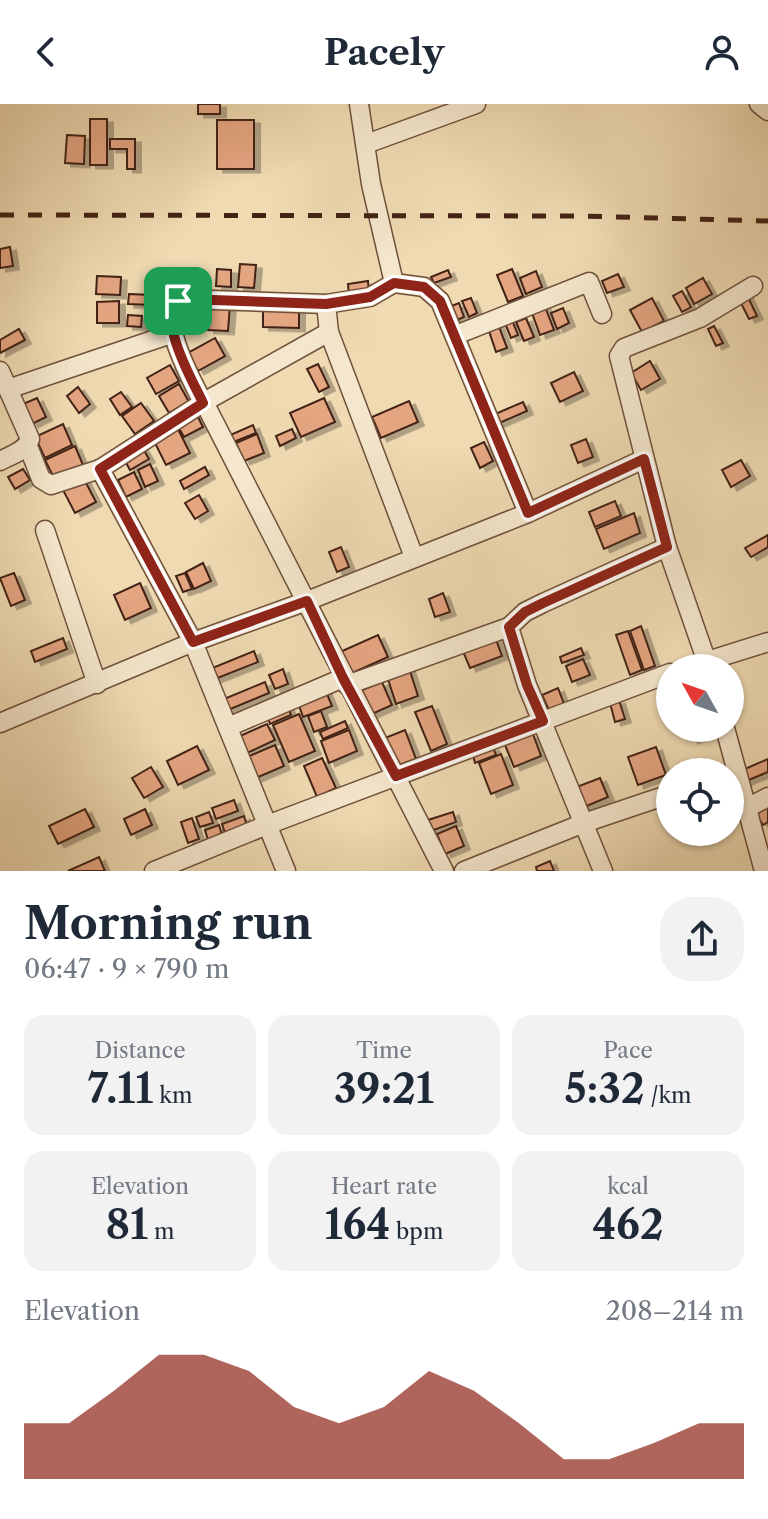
<!DOCTYPE html>
<meta charset="utf-8">
<style>
body{margin:0;font-family:"Libre Caslon Text",serif;background:#f2f2f3;color:#1f2937;height:100vh;display:flex;flex-direction:column;font-size:30px;white-space:nowrap}
*{box-sizing:border-box;margin:0}
p{font-size:26px;color:#747a83}
.icon{flex:none;width:44px;height:44px;fill:none;stroke:currentColor;stroke-width:2;stroke-linecap:round;stroke-linejoin:round}
.map{position:relative;height:767px;overflow:hidden}
.side{display:flex;flex-direction:column;background:#fff;flex:1}
.side>*{flex:none}
.needle{width:52px;rotate:310deg}
.tools{position:absolute;left:656px;top:550px;display:grid;gap:16px}
.tools a{display:grid;place-items:center;width:88px;height:88px;border-radius:50%;background:#fff;box-shadow:0 2px 6px #0004;font-size:40px}
.pin{position:absolute;display:grid;place-items:center;width:68px;height:68px;color:#fff;margin:-34px;border-radius:16px;box-shadow:0 4px 12px #0006}
.round{display:grid;place-items:center;flex:none;width:84px;height:84px;border-radius:32px;background:#f2f2f3}
.headline{display:flex;align-items:center;justify-content:space-between;height:136px;padding:0 24px}
h1{font-size:44px;font-weight:700;line-height:60px}
.figures{display:grid;grid-template-columns:repeat(3,1fr);gap:12px;height:136px;padding:8px 24px}
.figures div{display:grid;align-content:center;border-radius:20px;background:#f2f2f3;text-align:center}
.figures b{font-size:40px;font-weight:700}
.figures small{font-size:22px;font-weight:400}
.figures p{font-size:22px}
.chart{height:224px;padding:16px 24px}
.chart p{display:flex;justify-content:space-between}
.chart svg{width:100%;height:144px;margin-top:8px;fill:#8f2418;opacity:.7}
header{display:flex;justify-content:space-between;align-items:center;height:104px;padding:0 24px;background:#fff;font-size:36px;font-weight:700}
.map>svg:first-child{display:block}
</style>
<header><svg class="icon" aria-label="back" viewBox="0 0 24 24"><path d="M15 5l-7 7 7 7"/></svg>Pacely<svg class="icon" aria-label="person" viewBox="0 0 24 24"><circle cx="12" cy="8" r="4"/><path d="M4 21q1-7 8-7t8 7"/></svg></header>
<div class="map">
<svg width="768" height="767" viewBox="0 0 768 767">
<defs>
<filter id="shadow"><feDropShadow dx="6" dy="3.5" stdDeviation="0" flood-color="#0004"/></filter>
</defs>
<rect width="100%" height="100%" fill="#efdab2"/>
<filter id="stains"><feTurbulence type="fractalNoise" baseFrequency=".0025" numOctaves="4"/><feColorMatrix values="0 0 0 0 .2 0 0 0 0 .09 0 0 0 0 .02 0 0 0 .5 -.17"/></filter>
<radialGradient id="worn" r=".72"><stop offset=".6" stop-color="#630" stop-opacity="0"/><stop offset="1" stop-color="#630" stop-opacity=".3"/></radialGradient>
<g fill="#e4a581" stroke="#432214" stroke-width="2" filter="url(#shadow)">
<rect x="198" y="0" width="22" height="10"/>
<rect x="90" y="15" width="17" height="46"/>
<rect x="217" y="16" width="37" height="49"/>
<path d="M67,31L85,32L84,60L65,59Z"/>
<path d="M110,35H135V65H127V45H110Z"/>
<path d="M10,143L13,162L0,164V145Z"/>
<path d="M240,160L256,161L254,184L238,183Z"/>
<path d="M217,165L231,166V183L216,182Z"/>
<path d="M512,165L523,192L508,198L497,171Z"/>
<path d="M448,166L451,173L434,179L431,173Z"/>
<path d="M536,167L542,183L526,190L520,174Z"/>
<path d="M618,170L624,183L607,189L602,177Z"/>
<path d="M97,172L121,173L120,191L96,190Z"/>
<path d="M703,174L712,190L694,200L686,184Z"/>
<path d="M368,177L369,190L349,192L348,180Z"/>
<path d="M682,187L691,203L682,208L673,192Z"/>
<path d="M746,189L757,212L749,215L738,193Z"/>
<path d="M129,190L152,191V201L128,200Z"/>
<path d="M471,194L477,209L469,213L462,197Z"/>
<path d="M652,194L664,217L642,228L630,206Z"/>
<path d="M119,197V219H97V198Z"/>
<path d="M210,199L230,201L228,227L208,226Z"/>
<path d="M459,199L464,213L455,217L449,203Z"/>
<path d="M544,200L554,226L540,231L532,209Z"/>
<path d="M563,204L569,219L557,225L551,209Z"/>
<path d="M263,206L299,207V224L263,223Z"/>
<path d="M128,211L142,212L141,223L127,222Z"/>
<path d="M526,214L534,233L524,237L516,218Z"/>
<path d="M512,216L518,231L511,234L505,219Z"/>
<path d="M498,220L507,244L496,248L488,224Z"/>
<path d="M714,222L723,239L716,242L708,225Z"/>
<path d="M19,225L25,236L0,249V236Z"/>
<path d="M215,234L225,252L198,267L188,249Z"/>
<path d="M650,257L660,275L641,286L631,269Z"/>
<path d="M318,260L329,283L319,288L307,265Z"/>
<path d="M170,261L179,277L156,290L147,274Z"/>
<path d="M574,268L583,287L560,298L551,279Z"/>
<path d="M179,280L189,298L169,309L159,292Z"/>
<path d="M78,283L90,300L79,309L67,292Z"/>
<path d="M121,288L132,303L120,311L110,295Z"/>
<path d="M37,294L46,313L32,320L23,300Z"/>
<path d="M324,294L335,318L301,333L290,309Z"/>
<path d="M409,297L418,318L381,334L372,313Z"/>
<path d="M523,298L527,307L497,320L493,311Z"/>
<path d="M141,299L154,317L135,330L122,312Z"/>
<path d="M196,309L203,323L184,333L176,319Z"/>
<path d="M63,320L72,341L45,354L35,333Z"/>
<path d="M253,321L256,329L231,339L228,332Z"/>
<path d="M178,325L190,349L166,361L154,337Z"/>
<path d="M292,325L296,334L280,342L276,332Z"/>
<path d="M257,330L264,349L244,357L236,339Z"/>
<path d="M586,335L593,353L578,359L571,341Z"/>
<path d="M484,338L493,357L480,364L471,344Z"/>
<path d="M75,342L83,361L54,374L45,356Z"/>
<path d="M142,343L149,355L130,366L123,353Z"/>
<path d="M741,356L750,372L731,383L722,366Z"/>
<path d="M150,360L158,377L145,383L138,366Z"/>
<path d="M205,363L209,371L184,385L180,377Z"/>
<path d="M23,365L30,376L15,385L8,373Z"/>
<path d="M134,368L142,385L126,393L118,376Z"/>
<path d="M84,375L96,398L75,409L63,386Z"/>
<path d="M199,391L208,407L195,415L185,399Z"/>
<path d="M615,397L621,412L595,423L589,408Z"/>
<path d="M634,409L640,429L604,445L596,425Z"/>
<path d="M768,431V443L751,453L745,444Z"/>
<path d="M341,443L349,463L337,468L329,448Z"/>
<path d="M203,459L211,477L194,485L186,468Z"/>
<path d="M14,469L25,496L11,502L0,474Z"/>
<path d="M185,469L192,485L183,488L176,472Z"/>
<path d="M140,479L151,504L125,516L114,491Z"/>
<path d="M443,489L450,508L435,513L429,495Z"/>
<path d="M641,522L655,562L644,566L630,527Z"/>
<path d="M628,527L642,566L630,571L616,531Z"/>
<path d="M378,531L388,553L350,570L340,548Z"/>
<path d="M495,533L502,552L470,564L462,545Z"/>
<path d="M63,534L67,545L35,558L31,547Z"/>
<path d="M581,544L584,551L562,559L560,553Z"/>
<path d="M254,547L258,558L215,575L210,565Z"/>
<path d="M583,555L590,571L572,578L566,562Z"/>
<path d="M409,564L418,592L396,600L387,572Z"/>
<path d="M283,565L288,580L275,585L269,571Z"/>
<path d="M265,578L269,589L228,606L224,595Z"/>
<path d="M382,578L392,601L372,610L362,586Z"/>
<path d="M558,584L564,600L549,606L542,591Z"/>
<path d="M325,585L332,602L303,613L297,596Z"/>
<path d="M619,596L625,615L615,618L610,599Z"/>
<path d="M287,600L291,611L270,620L266,609Z"/>
<path d="M432,602L447,640L431,647L415,608Z"/>
<path d="M321,607L327,623L314,628L308,612Z"/>
<path d="M299,610L315,647L289,658L273,621Z"/>
<path d="M345,617L348,624L323,635L320,628Z"/>
<path d="M267,620L275,636L247,649L240,632Z"/>
<path d="M688,624H711L713,628L692,636Z"/>
<path d="M349,626L357,647L329,659L321,637Z"/>
<path d="M405,626L416,655L396,662L385,634Z"/>
<path d="M533,630L541,652L514,663L505,641Z"/>
<path d="M275,641L284,662L256,674L247,653Z"/>
<path d="M197,642L209,666L178,681L167,657Z"/>
<path d="M493,643L496,651L475,659L473,651Z"/>
<path d="M656,643L666,671L638,681L628,653Z"/>
<path d="M501,650L513,681L491,690L479,659Z"/>
<path d="M322,654L336,684L317,693L304,662Z"/>
<path d="M768,655V668L744,678L740,667Z"/>
<path d="M151,663L163,683L144,694L132,674Z"/>
<path d="M600,674L608,693L582,704L574,684Z"/>
<path d="M234,696L238,707L216,715L212,704Z"/>
<path d="M768,703V718L763,721L756,710Z"/>
<path d="M85,705L94,723L58,740L49,722Z"/>
<path d="M145,705L152,721L131,731L124,715Z"/>
<path d="M209,708L213,719L200,723L196,713Z"/>
<path d="M453,708L456,718L431,727L428,716Z"/>
<path d="M244,712L247,722L225,729L222,720Z"/>
<path d="M192,714L199,735L188,739L181,718Z"/>
<path d="M219,721L222,731L208,736L205,726Z"/>
<path d="M456,722L464,742L445,750L437,730Z"/>
<path d="M99,753L105,767H68Z"/>
<path d="M550,757L554,767H537L536,763Z"/>
</g>
<g fill="none" stroke-linecap="round" stroke-linejoin="round">
<defs>
<g id="street">
<path d="M359,0L371,80L394,179"/>
<path d="M759,0L768,7"/>
<path d="M366,40L476,0"/>
<path d="M326,200L329,228L414,453"/>
<path d="M456,231L589,178L602,210"/>
<path d="M0,267L30,335C26,347 11,351 0,357"/>
<path d="M8,285L171,230"/>
<path d="M204,298L329,228"/>
<path d="M203,299C193,277 152,209 184,195L326,200L370,193L394,179L424,183L440,197L528,409"/>
<path d="M28,342L41,375L51,381L100,365"/>
<path d="M45,426L97,580"/>
<path d="M685,564L768,538"/>
<path d="M709,564L667,443L619,252L624,244L700,214L753,182"/>
<path d="M347,581L509,523"/>
<path d="M0,619L193,538L307,497L528,409L644,355"/>
<path d="M228,623L343,574"/>
<path d="M725,624L764,767"/>
<path d="M747,704L768,693"/>
<path d="M154,767L267,721L670,569"/>
<path d="M286,767L193,538L100,365L204,298L444,767"/>
<path d="M464,767L584,719L670,690"/>
<path d="M603,767L527,581L509,523L525,508L543,499L667,443"/>
</g>
</defs>
<use href="#street" stroke="#6e503c" stroke-width="21"/>
<use href="#street" stroke="#f5e7cd" stroke-width="18"/>
<path stroke="#432214" stroke-width="5" stroke-dasharray="14 14" stroke-linecap="butt" d="M0,111L582,112L768,117"/>
</g>
<g fill="none" stroke-linecap="round" stroke-linejoin="round">
<defs>
<path id="route" d="M394,179L424,183L440,197L528,409L644,355L667,443L543,499L525,508L509,523L527,581L543,617L396,672L343,574L307,497L193,538L100,365L203,299C193,277 152,209 184,195L326,200L370,193Z"/>
</defs>
<use href="#route" stroke="#fff" stroke-width="16"/>
<use href="#route" stroke="#8f2418" stroke-width="10"/>
</g>
<rect width="100%" height="100%" filter="url(#stains)"/>
<rect width="100%" height="100%" fill="url(#worn)"/>
</svg>
<div class="tools">
<a><svg class="needle" viewBox="-14 -14 28 28"><path d="M0-13l5 13h-10z" fill="#e53935"/><path d="M0 13l5-13h-10z" fill="#747a83"/></svg></a>
<a><svg class="icon" aria-label="locate" viewBox="0 0 24 24"><circle cx="12" cy="12" r="6"/><path d="M12 2v4M12 18v4M2 12h4M18 12h4"/></svg></a>
</div>
<div class="pin" style="left:178px;top:197px;background:#1e9e55"><svg class="icon" aria-label="arrive" viewBox="0 0 24 24"><path d="M6 21V4h12l-3 4 3 4H6"/></svg></div>
</div>
<section class="side">
<div class="headline"><div><h1>Morning run</h1><p>06:47 · 9 × 790 m</p></div><a class="round"><svg class="icon" aria-label="share" viewBox="0 0 24 24"><path d="M12 15V3M7 8l5-5 5 5M5 13v7h14v-7"/></svg></a></div>
<div class="figures">
<div><p>Distance</p><b>7.11<small> km</small></b></div>
<div><p>Time</p><b>39:21</b></div>
<div><p>Pace</p><b>5:32<small> /km</small></b></div>
</div>
<div class="figures">
<div><p>Elevation</p><b>81<small> m</small></b></div>
<div><p>Heart rate</p><b>164<small> bpm</small></b></div>
<div><p>kcal</p><b>462</b></div>
</div>
<div class="chart"><p><span>Elevation</span>208–214 m</p>
<svg viewBox="0 0 160 44" preserveAspectRatio="none"><path d="M0 44V27L10 27L20 17L30 6L40 6L50 11L60 22L70 27L80 22L90 11L100 17L110 27L120 38L130 38L140 33L150 27L160 27V44z"/></svg>
</div>
</section>
